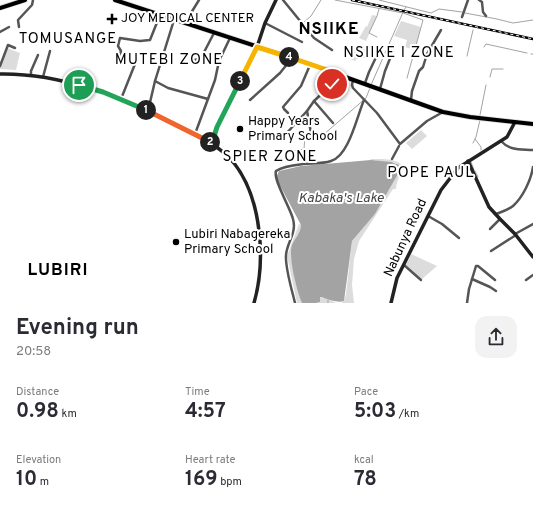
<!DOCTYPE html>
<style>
body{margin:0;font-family:Overpass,sans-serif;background:#f2f2f3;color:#2b2b33;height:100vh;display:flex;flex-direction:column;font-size:15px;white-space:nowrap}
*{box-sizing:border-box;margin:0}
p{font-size:13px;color:#7c7c81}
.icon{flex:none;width:22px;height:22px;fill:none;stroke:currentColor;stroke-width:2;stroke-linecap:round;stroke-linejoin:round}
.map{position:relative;height:303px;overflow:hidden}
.panel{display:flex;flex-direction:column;background:#fff;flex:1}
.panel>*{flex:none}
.pin{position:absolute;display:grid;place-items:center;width:34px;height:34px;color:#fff;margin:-17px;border:2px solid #fff;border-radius:50%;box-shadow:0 1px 4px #0007}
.km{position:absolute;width:20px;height:20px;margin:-10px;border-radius:50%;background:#222;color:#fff;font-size:11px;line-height:20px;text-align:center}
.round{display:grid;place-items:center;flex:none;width:42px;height:42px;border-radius:12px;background:#f2f2f3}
.overview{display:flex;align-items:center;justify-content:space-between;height:68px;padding:0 16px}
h1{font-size:22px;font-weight:700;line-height:30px}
.metrics{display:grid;grid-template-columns:repeat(3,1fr);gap:6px;height:68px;padding:4px 16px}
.metrics div{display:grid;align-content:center}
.metrics b{font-size:20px;font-weight:700}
.metrics small{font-size:11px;font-weight:400}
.metrics p{font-size:11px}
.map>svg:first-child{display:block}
</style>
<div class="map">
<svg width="533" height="303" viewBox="0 0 533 303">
<rect width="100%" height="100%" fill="#fff"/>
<g fill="#dcdcdc">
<path d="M372,15L377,16L366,41L359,38L366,26L367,27Z"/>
<path d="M401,21L421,27L415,50L405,47L407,40L394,36Z"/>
<path d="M356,45L368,51L365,58H358L355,61L350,59Z"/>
<path d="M7,48L20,53L16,70L0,69V65Z"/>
<path d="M421,130L427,136L412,149L406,143Z"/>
<path d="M371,159C381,159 395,158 402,165C402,174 396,181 396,189H393L359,241L354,259L352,285L354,303H341L344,301L346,294L352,241L375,214L398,174L396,163L370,160Z"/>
<path d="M299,224L303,225L291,256L295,280L302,303H297L287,256Z"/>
<path d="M411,254L437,266L422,279L406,265Z"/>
<path d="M320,297H324L336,303H316L320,302Z"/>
</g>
<path fill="#a3a3a3" d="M371,160L391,162L399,165L398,174L375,214L352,241L344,301C338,303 329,300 322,297H320V302L316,303H302C297,291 288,257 292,245C295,238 301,233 301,225L276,178L279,171L301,166Z"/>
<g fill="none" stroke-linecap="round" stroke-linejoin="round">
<g stroke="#a3a3a3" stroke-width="1">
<path d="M335,0L403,13L423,20L407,78"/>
<path d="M379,0L431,13L439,9L462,12"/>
<path d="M465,13L497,19L513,23L533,20"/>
<path d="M303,23L311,16L321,0"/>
<path d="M377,37L369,33L377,16L379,9"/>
<path d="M484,47L486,44L527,53"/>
<path d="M531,54H533"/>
<path d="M467,56L473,30"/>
<path d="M490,77L492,69H503"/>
<path d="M371,85L404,10L406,7"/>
<path d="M480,115L486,85"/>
<path d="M475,139L481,147V150"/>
<path d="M473,143L476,137L480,120"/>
<path d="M292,151L304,149C305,140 303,135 313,134C318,134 319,133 323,135L366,98L370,88"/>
<path d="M471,162L474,170"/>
<path d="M475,171L478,177"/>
<path d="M328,303V300"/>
</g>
<defs>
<g id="primary">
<path d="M115,0L292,58L443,112L470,117L533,124"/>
<path d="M0,8L25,0"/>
</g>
</defs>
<use href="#primary" stroke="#dbdbdb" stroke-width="5.5"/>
<g stroke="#555" stroke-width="2.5">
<path d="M283,0L314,38L332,50"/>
<path d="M479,0L482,2L483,12L486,16"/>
<path d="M462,17L468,0"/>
<path d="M265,23L302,42"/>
<path d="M188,24L191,13L199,0"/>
<path d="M19,27L18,20L32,5L33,0"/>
<path d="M0,32L9,27"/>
<path d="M119,57L121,51L118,46L120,38L140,41L150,40L160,15"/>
<path d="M191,61L201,58L214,33"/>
<path d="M0,66L8,45L15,48"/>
<path d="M31,75V71L38,55"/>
<path d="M43,77L50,51"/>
<path d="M353,80L352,85L353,88L377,113L400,144L427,121L443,112"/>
<path d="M155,81L168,88L208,99"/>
<path d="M365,83L369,72L379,51"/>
<path d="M380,89L385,71L393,51"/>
<path d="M335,97L346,77"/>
<path d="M121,99L137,59"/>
<path d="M250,100L280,73L292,58"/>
<path d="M411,100L412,91L419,71L423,67L427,54L441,30"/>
<path d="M314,101L333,123"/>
<path d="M148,111L155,81L174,20"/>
<path d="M307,111L311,133"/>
<path d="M288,113L284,109L283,107L301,86L310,65"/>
<path d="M195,134L215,80L219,61L230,38"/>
<path d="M284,136L307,111L314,101L332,84L338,74"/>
<path d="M501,141C510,151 521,149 533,150"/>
<path d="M392,159L399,146"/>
<path d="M496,214C501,212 508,210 513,206C523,197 531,180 533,167"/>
<path d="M428,216L442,224L459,238"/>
<path d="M490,229L500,219"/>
<path d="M515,234L533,224"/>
<path d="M491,251L516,235"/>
<path d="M404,265L421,280"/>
<path d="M472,279L490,287L496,291"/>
<path d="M526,280L533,275"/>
<path d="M295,303C292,290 285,268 286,255C287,242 297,233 293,219C290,207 273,180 276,171C283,166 294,165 303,164C312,163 322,164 331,161C349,156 357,116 364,100"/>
<path d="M467,303L469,289L476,266H478L495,280"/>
</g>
<g stroke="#222" stroke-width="3.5">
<path d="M0,74C62,73 119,97 173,123C195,134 218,144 234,163C262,199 266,261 254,303"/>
<path d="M212,143L217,127L257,47L265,23L276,0"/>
<path d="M468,161L489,207L500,219L515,234L533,257"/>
<path d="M391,303L397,278L441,190L458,168L507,137L515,122"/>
</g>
<use href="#primary" stroke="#000" stroke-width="4"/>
<defs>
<path id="rail" d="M352,0L533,39"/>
</defs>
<use href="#rail" stroke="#000" stroke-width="2.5"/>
<use href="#rail" stroke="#fff" stroke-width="1" stroke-dasharray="3" stroke-linecap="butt"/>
</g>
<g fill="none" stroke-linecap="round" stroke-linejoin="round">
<defs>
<path id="split-1" d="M79,85L103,92L146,110"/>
<path id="split-2" d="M146,110L210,142"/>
<path id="split-3" d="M210,142L212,143L217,127L240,81"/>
<path id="split-4" d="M240,81L257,47L289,57"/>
<path id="split-5" d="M289,57L339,74L332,84"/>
</defs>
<use href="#split-1" stroke="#fff" stroke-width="8"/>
<use href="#split-2" stroke="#fff" stroke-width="8"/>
<use href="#split-3" stroke="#fff" stroke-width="8"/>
<use href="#split-4" stroke="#fff" stroke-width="8"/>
<use href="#split-5" stroke="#fff" stroke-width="8"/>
<use href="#split-1" stroke="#22a559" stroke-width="5"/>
<use href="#split-2" stroke="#f0652b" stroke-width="5"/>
<use href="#split-3" stroke="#22a559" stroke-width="5"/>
<use href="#split-4" stroke="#f5b400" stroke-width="5"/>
<use href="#split-5" stroke="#f5b400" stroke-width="5"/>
</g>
<g fill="#000" stroke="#fff" stroke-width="1.5">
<path d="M110 13h4v4h4v4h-4v4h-4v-4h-4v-4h4z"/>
<circle cx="240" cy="129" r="4"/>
<circle cx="176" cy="242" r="4"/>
</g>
<g text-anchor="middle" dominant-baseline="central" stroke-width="4" stroke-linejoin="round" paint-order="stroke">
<g font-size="13" fill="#000" stroke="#fff" text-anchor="start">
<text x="121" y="19">JOY MEDICAL CENTER</text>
<text x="248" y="122">Happy Years<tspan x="248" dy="15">Primary School</tspan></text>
<text x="184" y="235">Lubiri Nabagereka<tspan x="184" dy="15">Primary School</tspan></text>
</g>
<g font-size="13" fill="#000" stroke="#fff">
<text transform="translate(406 238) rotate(-65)">Nabunya Road</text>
</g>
<g font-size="14" font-style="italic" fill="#444" stroke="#fff">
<text x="341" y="198">Kabaka's Lake</text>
</g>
<g font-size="15" letter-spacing="1" fill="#000" stroke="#fff">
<text x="68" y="39">TOMUSANGE</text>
<text x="399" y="53">NSIIKE I ZONE</text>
<text x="169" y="60">MUTEBI ZONE</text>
<text x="270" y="157">SPIER ZONE</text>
<text x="431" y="173">POPE PAUL</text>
</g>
<g font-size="17" font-weight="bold" letter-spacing="1" fill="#000" stroke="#fff">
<text x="329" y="30">NSIIKE</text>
<text x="58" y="271">LUBIRI</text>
</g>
</g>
</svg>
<div class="pin" style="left:79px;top:85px;background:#1e9e55"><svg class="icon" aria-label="arrive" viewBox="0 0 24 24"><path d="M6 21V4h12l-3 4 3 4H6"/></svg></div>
<div class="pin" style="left:332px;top:84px;background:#d93025"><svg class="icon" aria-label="check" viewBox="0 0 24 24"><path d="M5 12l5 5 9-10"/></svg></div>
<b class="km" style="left:146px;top:110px">1</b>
<b class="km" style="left:210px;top:142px">2</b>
<b class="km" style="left:240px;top:81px">3</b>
<b class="km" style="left:289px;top:57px">4</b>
</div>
<section class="panel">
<div class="overview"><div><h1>Evening run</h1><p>20:58</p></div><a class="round"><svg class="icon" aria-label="share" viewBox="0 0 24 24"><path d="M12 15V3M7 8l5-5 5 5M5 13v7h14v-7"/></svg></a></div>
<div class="metrics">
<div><p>Distance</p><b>0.98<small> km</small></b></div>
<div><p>Time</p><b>4:57</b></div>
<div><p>Pace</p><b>5:03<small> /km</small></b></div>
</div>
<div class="metrics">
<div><p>Elevation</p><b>10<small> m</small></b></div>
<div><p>Heart rate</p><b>169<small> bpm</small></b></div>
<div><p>kcal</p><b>78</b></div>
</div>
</section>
